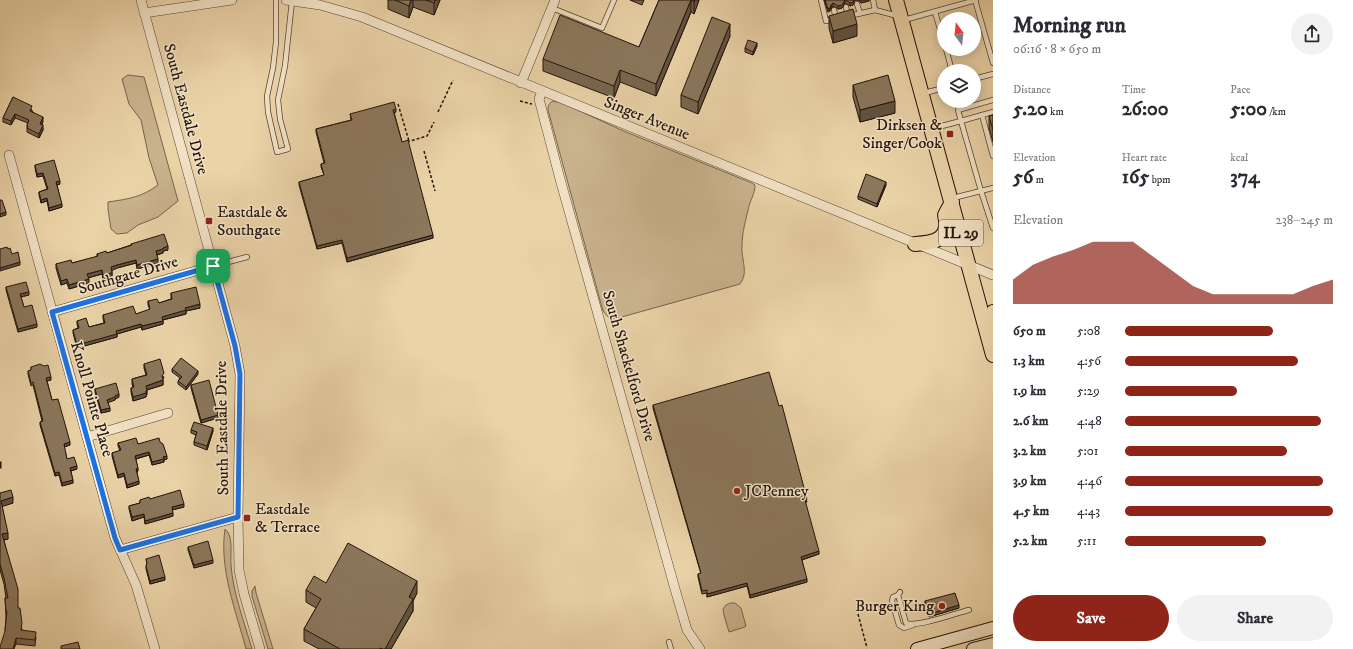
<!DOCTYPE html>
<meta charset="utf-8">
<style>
body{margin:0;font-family:"IM FELL DW Pica",serif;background:#f2f2f3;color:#2b2b33;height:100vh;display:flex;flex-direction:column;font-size:15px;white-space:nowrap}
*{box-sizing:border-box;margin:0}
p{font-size:13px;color:#7c7c81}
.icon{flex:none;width:22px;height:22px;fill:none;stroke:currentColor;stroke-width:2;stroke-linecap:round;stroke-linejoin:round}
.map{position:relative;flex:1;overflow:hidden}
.drawer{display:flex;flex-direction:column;background:#fff;width:360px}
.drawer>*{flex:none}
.needle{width:26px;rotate:345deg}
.fabs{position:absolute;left:937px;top:12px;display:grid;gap:8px}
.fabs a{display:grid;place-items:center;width:44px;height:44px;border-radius:50%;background:#fff;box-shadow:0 2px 10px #0003;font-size:20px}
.pin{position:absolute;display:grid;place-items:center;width:34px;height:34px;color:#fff;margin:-17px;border-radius:8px;box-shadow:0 2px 6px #0006}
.round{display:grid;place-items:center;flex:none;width:42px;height:42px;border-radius:21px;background:#f2f2f3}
.summary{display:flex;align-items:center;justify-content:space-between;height:68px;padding:0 20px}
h1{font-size:22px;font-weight:700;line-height:30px}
.figures{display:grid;grid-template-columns:repeat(3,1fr);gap:6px;height:68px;padding:4px 20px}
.figures div{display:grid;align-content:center}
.figures b{font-size:20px;font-weight:700}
.figures small{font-size:11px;font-weight:400}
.figures p{font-size:11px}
.chart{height:112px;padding:8px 20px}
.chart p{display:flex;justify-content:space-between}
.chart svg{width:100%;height:72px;margin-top:4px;fill:#8f2418;opacity:.7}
.button{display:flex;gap:8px;margin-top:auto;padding:8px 20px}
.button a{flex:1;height:46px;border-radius:24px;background:#8f2418;color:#fff;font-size:16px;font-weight:700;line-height:46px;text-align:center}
.button a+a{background:#f2f2f3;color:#2b2b33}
ul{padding:0 20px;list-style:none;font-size:13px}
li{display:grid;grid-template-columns:64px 48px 1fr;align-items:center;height:30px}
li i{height:10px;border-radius:5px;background:#8f2418}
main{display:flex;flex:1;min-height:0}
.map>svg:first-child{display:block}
</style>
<main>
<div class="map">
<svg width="993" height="649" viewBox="0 0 993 649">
<rect width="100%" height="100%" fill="#ebd3a8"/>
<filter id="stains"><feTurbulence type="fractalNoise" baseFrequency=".005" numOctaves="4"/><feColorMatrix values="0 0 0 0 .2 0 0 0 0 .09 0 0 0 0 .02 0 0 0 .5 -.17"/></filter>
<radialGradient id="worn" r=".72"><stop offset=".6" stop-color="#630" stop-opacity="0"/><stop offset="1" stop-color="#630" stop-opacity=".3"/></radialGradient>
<g fill="#c9b38d" stroke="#76644c">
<path d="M128,75L144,77L178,201L158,217L138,225L127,233L117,234L111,229L108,209V202C129,199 142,197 158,185L149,158L141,120L129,104L122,79Z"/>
<path d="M553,101L562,103L626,132L752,183L755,185C755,193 751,199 749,206C746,219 742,232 742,246C741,260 749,272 740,284L618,318L613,319L609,318L603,311L548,110C548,105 549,103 553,101Z"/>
<path d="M225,529C234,536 230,554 231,565C233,593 244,621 252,649H246C236,611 219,569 225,529Z"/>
<path d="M255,586L256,593L273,649H268L252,596V591Z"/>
<path d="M730,603H735L741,608L746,626L745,627L729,632L724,615L723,609L726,605Z"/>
</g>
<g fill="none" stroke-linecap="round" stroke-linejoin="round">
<defs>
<g id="service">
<path d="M276,0V42L273,68L267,96L268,112L277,152L288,149L280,119L278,100L285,66L292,1"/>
<path d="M821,0L826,21L834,19"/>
<path d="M873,0L875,10"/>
<path d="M975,0L993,63"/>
<path d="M857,4L860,13"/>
<path d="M846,7L848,16"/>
<path d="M552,8L602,28L614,0"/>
<path d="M834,10L836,19"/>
<path d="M935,12L944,43"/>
<path d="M849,16L875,10L898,16"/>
<path d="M904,20L976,0"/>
<path d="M946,49L952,71"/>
<path d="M974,79L993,74"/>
<path d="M924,93L944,88"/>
<path d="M993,112L961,121L981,191L993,228"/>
<path d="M982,115L993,156"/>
<path d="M934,128L961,121L958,110L993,100"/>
<path d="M953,198L993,188"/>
<path d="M213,266L247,257"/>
<path d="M900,592L898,595L906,623C917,628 956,613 969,610"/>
<path d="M898,595L893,597L892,601L899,625L904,628L913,625"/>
<path d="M669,642L671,649"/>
</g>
<g id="minor">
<path d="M141,0L235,346L240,374L238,517L239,570L244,594L260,649"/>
<path d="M286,0L320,5L362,17L993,275"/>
<path d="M144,13L232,0"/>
<path d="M521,83L555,0"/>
<path d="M542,91L539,99L560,179L675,589L687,630L700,649"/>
<path d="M9,155L115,538L136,585L155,649"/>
<path d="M52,312L213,266"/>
<path d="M87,437L168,413"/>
<path d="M120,550L238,517"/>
</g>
<g id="secondary">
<path d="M917,649L993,628"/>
<path d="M973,649L993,644"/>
</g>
<g id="primary">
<path d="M896,0L993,355"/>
<path d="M915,244C935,243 951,239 945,215L952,202"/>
<path d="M990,333L993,312"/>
</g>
</defs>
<use href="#service" stroke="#544432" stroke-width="6"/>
<use href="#minor" stroke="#544432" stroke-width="10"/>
<use href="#secondary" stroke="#22140a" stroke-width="14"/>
<use href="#primary" stroke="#22140a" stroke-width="16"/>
<g stroke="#22140a" stroke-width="1.5" stroke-dasharray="3 2" stroke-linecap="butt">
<path d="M520,101L532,104"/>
<path d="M398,104L409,141"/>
<path d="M438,112L453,80"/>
<path d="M407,142L427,136L434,122"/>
<path d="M424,151L435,191"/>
<path d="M858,614L867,648"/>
</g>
<use href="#service" stroke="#f2e2c6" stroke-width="4.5"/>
<use href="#minor" stroke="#f2e2c6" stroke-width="9"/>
<use href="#secondary" stroke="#f2e2c6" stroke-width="12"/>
<use href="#primary" stroke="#ebd3a8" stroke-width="14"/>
</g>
<g fill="#78664f" stroke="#22140a">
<path d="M388,0H440L434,15L413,7L409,18L388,9Z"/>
<path d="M630,0H644L642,5Z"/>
<path d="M659,0H699L694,14L691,12L656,96L620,82L614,98L543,71V59L639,47Z"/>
<path d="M824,0H869V1L861,3L859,1L856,0L854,2L853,5L850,6L847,4L845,3L842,8L838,9L835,7L833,6L831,9L830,11L828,12Z"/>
<path d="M829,16L857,36L833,43L829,28Z"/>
<path d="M730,36L698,114L681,107V95Z"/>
<path d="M757,46L753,55L745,52V48Z"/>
<path d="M853,85L895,113L860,122L853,97Z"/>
<path d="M13,97L32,110V111L43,121L42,125L43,130L39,138L27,132V125L28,123L15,118L11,125L3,122V118Z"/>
<path d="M394,112L402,142L433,238L347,262L342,243L317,249L299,185V182L324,175L321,167V164L324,163L316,132V129L351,120L350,114L396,112Z"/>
<path d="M993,115V142L989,128V116Z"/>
<path d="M35,165L60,184L57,185L62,207L49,211L47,201L41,203L39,195V192L47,189L43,176L37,177L35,168Z"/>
<path d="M886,185L877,207L858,199V196Z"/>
<path d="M131,244L168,250L163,251V253L157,255L158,263L137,269L136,263L117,268L112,270V276L103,279L102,274L88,278L89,283L69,289L67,283L61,285L56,268V264L72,263L97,257V254L107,253L131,245Z"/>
<path d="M6,287L29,295L21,297L24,307L37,327L18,332L6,290Z"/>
<path d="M171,293L200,308L186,311V314L163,320V324L142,330L141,327L117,334V337L77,348L73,333V330L78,328L77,324V321L89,327L104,323L103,318V315L136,314L150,310L148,305V301L159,303L171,299Z"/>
<path d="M144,364L164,377L163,379V385L147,390V395H146V397L133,401L131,392V388L133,387L132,384V379L146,375L144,368Z"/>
<path d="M31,367L51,380L47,381L52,400L70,445L64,447L67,459L77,469L71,471L73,483L62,486L59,475L55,476L40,425V422L42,421L33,385L31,386L28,374V371L31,370Z"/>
<path d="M172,369L198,374L186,390L178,384V381L180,378L172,372Z"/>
<path d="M191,385L218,418L201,423L191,388Z"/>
<path d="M95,389L119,397L115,399V400L108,402L110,411L101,413L95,392Z"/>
<path d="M653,405L779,406L807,502L805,503L819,554L802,560L807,582L750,598L747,586L707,597V593L702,594L698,577V574H701L653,408Z"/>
<path d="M191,430L213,431L207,450L194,445V442L196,435L191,433Z"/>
<path d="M160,442L167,459L164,460V462L152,465L149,455L136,459L138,471L137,472L139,484L127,488L124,476L118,478L112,456V453L120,451L118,446V443L138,444Z"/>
<path d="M0,493L13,503L2,506L8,539L4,540L18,608L22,630L36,637L35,646L16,644L5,631L6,617L5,598H6L4,584L0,570Z"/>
<path d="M150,499L184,507L172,510L173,516L145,524L144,517L132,521L129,509V506L140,503V500Z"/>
<path d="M188,547L213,563L194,568L188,550Z"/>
<path d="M146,559L165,580L150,584L146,569V566L147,564Z"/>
<path d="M326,583L417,593L413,601V611L391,649H319L304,641V629L316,608L306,602V590Z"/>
<path d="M925,601L959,608L929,617L925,605Z"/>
</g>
<g fill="#615340" stroke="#22140a">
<path d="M411,0H413V7L409,18V6Z"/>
<path d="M435,0H440L434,15V3Z"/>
<path d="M691,0V12L656,96V84Z"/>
<path d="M694,0H699L694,14Z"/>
<path d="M845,0V3L842,8L838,9V6Z"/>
<path d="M854,0H856L854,2L853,5L850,6V3Z"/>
<path d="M861,0H869V1L861,3Z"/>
<path d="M833,3V6L831,9V5Z"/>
<path d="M830,8V11L828,12V9Z"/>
<path d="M730,24V36L698,114V102Z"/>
<path d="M857,24V36L833,43V31Z"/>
<path d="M757,43V46L753,55V52Z"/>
<path d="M955,49H967L955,52Z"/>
<path d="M620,70V82L614,98V86Z"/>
<path d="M895,101V113L860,122V110Z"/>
<path d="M396,109V112L393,113V110Z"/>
<path d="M15,114V118L11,125V121Z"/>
<path d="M43,117V121L40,128V124Z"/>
<path d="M43,125V130L39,138V134Z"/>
<path d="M43,173V176L37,177V174Z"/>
<path d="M60,181V184L56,185V182Z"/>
<path d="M886,182V185L877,207V204Z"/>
<path d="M47,198V201L41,203V200Z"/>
<path d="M62,204V207L49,211V208Z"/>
<path d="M6,212V215L0,217V214Z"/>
<path d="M433,235V238L347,262V258Z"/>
<path d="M342,240V243L317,249V246Z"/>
<path d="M168,246V250L163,251V253L156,255V251L163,248Z"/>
<path d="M158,259V263L137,269V265Z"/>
<path d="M136,260V263L117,268L111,271V267L117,265Z"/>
<path d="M20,262V265L0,271V268Z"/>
<path d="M102,270V274L87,278V274Z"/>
<path d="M112,273V276L103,279V275Z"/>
<path d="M67,279V283L61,285V281Z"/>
<path d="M89,279V283L69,289V285Z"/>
<path d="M29,292V295L20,297V294Z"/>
<path d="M200,304V308L186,311V314L162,320V317L185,308Z"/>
<path d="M163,321V324L142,330V326Z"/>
<path d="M37,324V327L18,332V329Z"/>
<path d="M141,324V327L117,334V337L77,348V345L116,331Z"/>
<path d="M198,371V374L186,390V387Z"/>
<path d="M51,377V380L46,381V378Z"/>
<path d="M163,380V385L146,390V386Z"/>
<path d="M147,390L146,397L133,401V397Z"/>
<path d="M119,394V397L115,399V400L107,403V400Z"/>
<path d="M110,408V411L101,413V410Z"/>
<path d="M218,415V418L201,423V420Z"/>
<path d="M213,428V431L207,450V446Z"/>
<path d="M70,442V445L64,447V444Z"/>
<path d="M149,452V455L135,459V456Z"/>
<path d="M167,456V459L164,460V462L152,465V462Z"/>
<rect x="0" y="462" width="1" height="6"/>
<path d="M77,466V469L70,471V468Z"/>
<path d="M138,468V471L136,472V469Z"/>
<path d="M59,472V475L55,476V473Z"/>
<path d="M124,473V476L118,478V475Z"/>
<path d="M73,480V483L62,486V483Z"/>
<path d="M139,481V484L127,488V485Z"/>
<path d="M13,497V503L1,507V501Z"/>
<path d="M184,504V507L172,510V507Z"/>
<path d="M173,513V516L145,524V521Z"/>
<path d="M144,514V517L132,521V517Z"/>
<path d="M8,533V539L2,540V534Z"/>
<path d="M819,551V554L801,560V557Z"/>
<path d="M213,560V563L194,568V565Z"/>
<path d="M165,577V580L150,584V581Z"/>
<path d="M807,579V582L750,598V595Z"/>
<path d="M417,581V593L413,601V611L391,649H385L409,597Z"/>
<path d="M747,583V586L707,597V594Z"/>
<path d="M959,605V608L929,617V614Z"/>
<path d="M16,638V644L14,649H13Z"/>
</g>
<g fill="#8b775c" stroke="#22140a">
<path d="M395,0H411L409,6Z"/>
<path d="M426,0H435L434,3Z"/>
<path d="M659,0H694V2L691,0L656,84L620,70L614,86L543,59L560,15L639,47Z"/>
<path d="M825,0H854L853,2L850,3L847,1L845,0L842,5L838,6L835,4L833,3L831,5L830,8L828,9Z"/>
<path d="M853,9L857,24L833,31L829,16Z"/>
<path d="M712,17L730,24L698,102L681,95Z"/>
<path d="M748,40L757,43L753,52L745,48Z"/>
<path d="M888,75L895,101L860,110L853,85Z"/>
<path d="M13,97L32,106L30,111L43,117L40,124L43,125L39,134L27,128L28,126L27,125L29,120L15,114L11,121L3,118Z"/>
<path d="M394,102L396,109L393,110L402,142L408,140L433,235L347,258L342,240L317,246L299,182L324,175L321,164L325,163L316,129L352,120L350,114Z"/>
<path d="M993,115V130L989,116Z"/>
<path d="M54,160L60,181L56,182L62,204L49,208L47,198L41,200L39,192L48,189L43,173L37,174L35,165Z"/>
<path d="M866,174L886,182L877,204L858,196Z"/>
<path d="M0,200H2L6,212L0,214Z"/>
<path d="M164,234L168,246L163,248V249L156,251L158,259L137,265L136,260L117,265L111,267L112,273L103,275L102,270L87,274L89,279L69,285L67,279L61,281L56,264L71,260L72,263L98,256L97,254L106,251L107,253L132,245L131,244Z"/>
<path d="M7,247L8,249L10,248L12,254L18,252L20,262L0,268V249Z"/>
<path d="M26,282L29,292L20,294L24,307L32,305L37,324L18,329L6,287Z"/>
<path d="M196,287L200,304L185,308L186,310L162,317L163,321L142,326L141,324L116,331L117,334L77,345L73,330L79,328L77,321L86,318L89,327L105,323L103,315L133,306L136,314L150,309L148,301L157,299L159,303L172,299L171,293Z"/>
<path d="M181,358L198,371L186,387L178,381L182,377L172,369Z"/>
<path d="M160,359L164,373L162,376L163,380L146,386L147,390L146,391V393L133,397L131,388L134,387L132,379L147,375L144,364Z"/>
<path d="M40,364L44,366L48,365L51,377L46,378L52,400L58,399L70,442L64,444L67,459L74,457L77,466L70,468L73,480L62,483L59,472L55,473L40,422L43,421L33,382L31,383L28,371L31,370V367Z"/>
<path d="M769,372L779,406L782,405L807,499L805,500L819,551L801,557L807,579L750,595L747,583L707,594V590L702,591L698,574L701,573L653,405Z"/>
<path d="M209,380L218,415L201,420L191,385Z"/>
<path d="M116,383L119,394L115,396V397L107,400L110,408L101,410L95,389Z"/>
<path d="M194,422L213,428L207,446L194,442L197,432L191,430Z"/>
<path d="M136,438L138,444L159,438L160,442L163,444L167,456L163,457L164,459L152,462L149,452L135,456L138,468L136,469L139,481L127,485L124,473L118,475L112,453L121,450L118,443Z"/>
<path d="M11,490L13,497L1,501L8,533L2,534L18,589V608H20L22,623L21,630L36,632L35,640L16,638L13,649H0V647L5,631L7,611H6L5,598H8L4,578L0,564V493Z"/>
<path d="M180,490L184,504L172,507L173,513L145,521L144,514L132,517L129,506L140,503V500L149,497L150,499Z"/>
<path d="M208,541L213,560L194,565L188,547Z"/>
<path d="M348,543L417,581L409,597L413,599L385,649H383L380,648V649H340L304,629L321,599L306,590L314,576L326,583Z"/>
<path d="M159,555L165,577L150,581L146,566L147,563L146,559Z"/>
<path d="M955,593L959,605L929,614L925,601Z"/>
<path d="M78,642L80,649H61V646Z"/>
</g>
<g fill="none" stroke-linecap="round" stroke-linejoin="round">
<defs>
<path id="route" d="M213,266L235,346L240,374L238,517L120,550L115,538L52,312Z"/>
</defs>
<use href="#route" stroke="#fff" stroke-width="8"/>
<use href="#route" stroke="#1a73e8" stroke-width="5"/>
</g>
<g fill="#8f2418" stroke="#f2e2c6" stroke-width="1.5">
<rect x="946" y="130" width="8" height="8" rx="2"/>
<rect x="205" y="217" width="8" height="8" rx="2"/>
<circle cx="737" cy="491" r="4"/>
<rect x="243" y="514" width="8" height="8" rx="2"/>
<circle cx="942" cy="606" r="4"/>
</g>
<g text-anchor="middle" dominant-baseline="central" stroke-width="3" stroke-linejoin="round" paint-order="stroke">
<rect fill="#f2e2c6" stroke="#605242" stroke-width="1" x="939" y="220" width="44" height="26" rx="3"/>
<g font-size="15" font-weight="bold" fill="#22140a">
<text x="961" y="233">IL 29</text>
</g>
<g font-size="16" fill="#22140a" stroke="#f2e2c6">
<text transform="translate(186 109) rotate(75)">South Eastdale Drive</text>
<text transform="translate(647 118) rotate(22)">Singer Avenue</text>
<text transform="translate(128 275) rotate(-16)">Southgate Drive</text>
<text transform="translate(629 366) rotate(74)">South Shackelford Drive</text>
<text transform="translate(92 399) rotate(74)">Knoll Pointe Place</text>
<text transform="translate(222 428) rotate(-91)">South Eastdale Drive</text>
</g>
<g font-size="16" fill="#22140a" stroke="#f2e2c6" text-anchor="start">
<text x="942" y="125" text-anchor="end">Dirksen &amp;<tspan x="942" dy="18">Singer/Cook</tspan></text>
<text x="217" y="212">Eastdale &amp;<tspan x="217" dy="18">Southgate</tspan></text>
<text x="745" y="491">JCPenney</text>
<text x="255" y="509">Eastdale<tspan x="255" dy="18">&amp; Terrace</tspan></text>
<text x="934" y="606" text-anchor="end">Burger King</text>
</g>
</g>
<rect width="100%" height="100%" filter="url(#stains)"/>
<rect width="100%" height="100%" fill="url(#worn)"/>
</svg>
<div class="fabs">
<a><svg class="needle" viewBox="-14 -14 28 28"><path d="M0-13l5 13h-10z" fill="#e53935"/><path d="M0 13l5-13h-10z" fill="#7c7c81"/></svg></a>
<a><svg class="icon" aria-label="layers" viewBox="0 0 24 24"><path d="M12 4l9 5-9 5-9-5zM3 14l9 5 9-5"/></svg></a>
</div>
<div class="pin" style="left:213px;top:266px;background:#1e9e55"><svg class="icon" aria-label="arrive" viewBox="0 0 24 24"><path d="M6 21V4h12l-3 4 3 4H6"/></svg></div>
</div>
<section class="drawer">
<div class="summary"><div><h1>Morning run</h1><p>06:16 · 8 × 650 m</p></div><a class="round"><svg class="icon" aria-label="share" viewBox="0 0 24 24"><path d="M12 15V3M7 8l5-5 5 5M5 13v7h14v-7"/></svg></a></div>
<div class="figures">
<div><p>Distance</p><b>5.20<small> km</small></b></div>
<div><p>Time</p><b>26:00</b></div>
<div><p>Pace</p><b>5:00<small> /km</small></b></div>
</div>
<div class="figures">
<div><p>Elevation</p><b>56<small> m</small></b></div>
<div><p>Heart rate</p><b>165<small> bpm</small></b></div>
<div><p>kcal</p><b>374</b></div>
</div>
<div class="chart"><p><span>Elevation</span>238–245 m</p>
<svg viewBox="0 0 160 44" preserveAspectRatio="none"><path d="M0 44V29L10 20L20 15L30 11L40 6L50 6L60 6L70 15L80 24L90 33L100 38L110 38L120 38L130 38L140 38L150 33L160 29V44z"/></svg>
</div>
<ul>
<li><b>650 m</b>5:08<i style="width:71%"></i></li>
<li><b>1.3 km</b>4:56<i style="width:83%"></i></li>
<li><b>1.9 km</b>5:29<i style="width:54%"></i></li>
<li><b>2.6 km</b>4:48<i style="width:94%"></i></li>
<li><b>3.2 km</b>5:01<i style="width:78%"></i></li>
<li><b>3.9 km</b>4:46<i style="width:95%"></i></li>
<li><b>4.5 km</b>4:43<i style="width:100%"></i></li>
<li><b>5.2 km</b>5:11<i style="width:68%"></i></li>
</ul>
<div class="button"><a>Save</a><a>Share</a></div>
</section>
</main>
